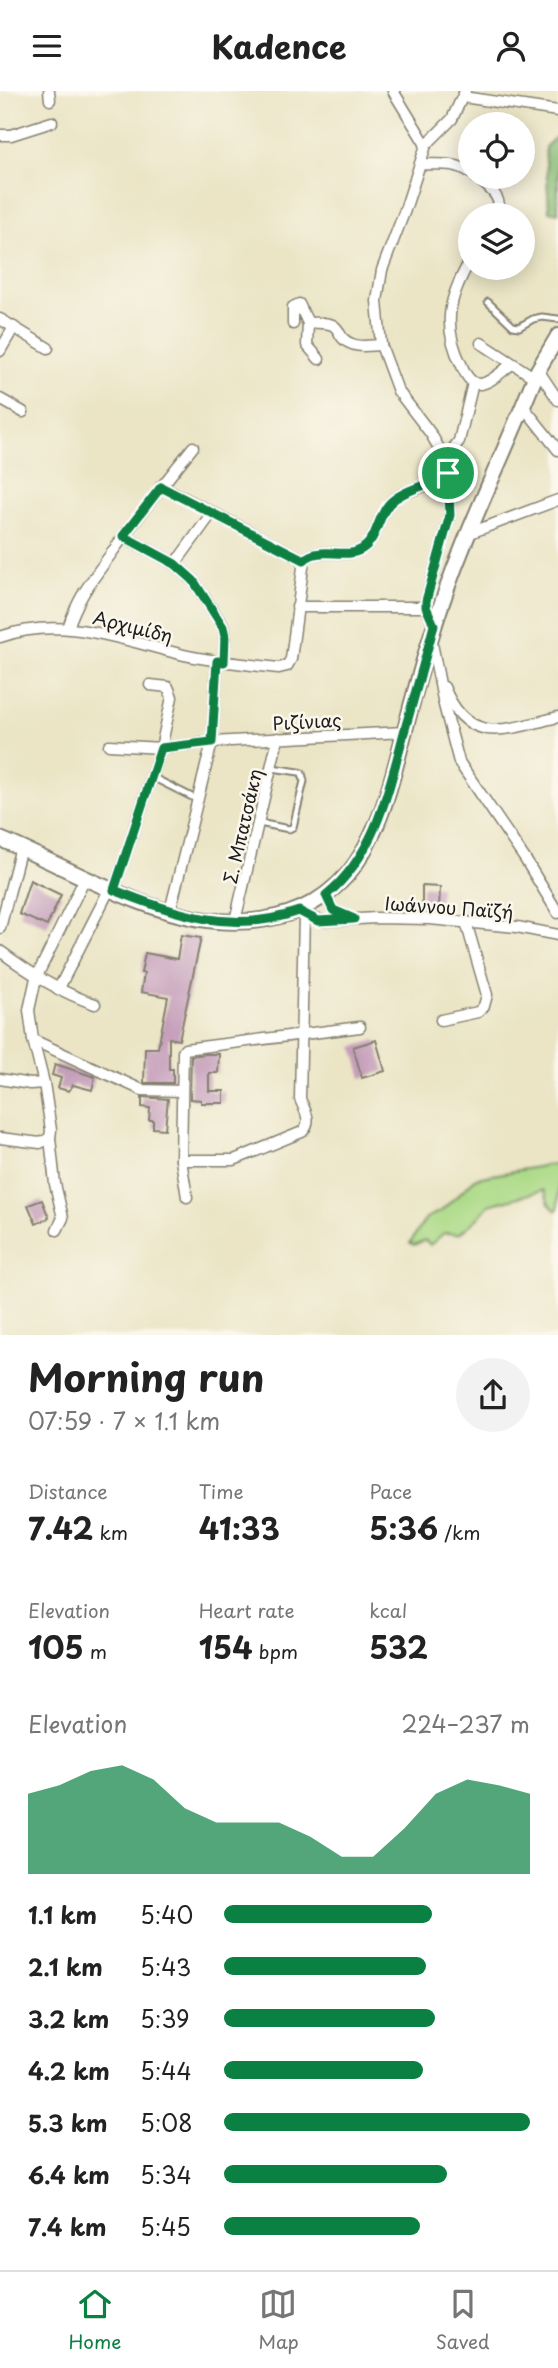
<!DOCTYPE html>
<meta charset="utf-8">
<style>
body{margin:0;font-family:"Playpen Sans",sans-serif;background:#f2f2f2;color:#222;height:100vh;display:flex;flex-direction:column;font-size:26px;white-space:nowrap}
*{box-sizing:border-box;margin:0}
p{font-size:23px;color:#767676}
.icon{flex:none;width:38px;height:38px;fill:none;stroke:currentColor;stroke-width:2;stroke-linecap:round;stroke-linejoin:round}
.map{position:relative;height:1244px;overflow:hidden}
.side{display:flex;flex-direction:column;background:#fff;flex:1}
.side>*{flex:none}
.controls{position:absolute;left:458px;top:21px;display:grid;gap:14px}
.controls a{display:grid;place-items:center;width:77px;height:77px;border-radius:50%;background:#fff;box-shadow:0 4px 18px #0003;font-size:35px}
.pin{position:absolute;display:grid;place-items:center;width:60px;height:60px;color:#fff;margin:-30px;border:4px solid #fff;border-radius:50%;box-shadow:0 2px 7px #0007}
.round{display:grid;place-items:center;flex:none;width:74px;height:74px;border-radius:37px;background:#f2f2f2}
.headline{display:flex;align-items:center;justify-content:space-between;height:119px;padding:0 28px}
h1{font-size:38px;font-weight:700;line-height:52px}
.metrics{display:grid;grid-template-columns:repeat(3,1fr);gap:10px;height:119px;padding:7px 28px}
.metrics div{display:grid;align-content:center}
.metrics b{font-size:30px;font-weight:700}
.metrics small{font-size:19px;font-weight:400}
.metrics p{font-size:19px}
.chart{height:196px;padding:14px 28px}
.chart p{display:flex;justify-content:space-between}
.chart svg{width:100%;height:126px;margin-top:7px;fill:#0b8043;opacity:.7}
ul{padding:0 28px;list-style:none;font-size:23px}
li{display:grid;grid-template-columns:112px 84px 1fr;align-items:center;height:52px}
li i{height:18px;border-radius:9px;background:#0b8043}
header{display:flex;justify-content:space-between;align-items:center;height:91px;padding:0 28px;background:#fff;font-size:32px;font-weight:700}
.tab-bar{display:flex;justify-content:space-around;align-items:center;height:98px;border-top:2px solid #e0e0e0;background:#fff;font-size:19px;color:#767676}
.tab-bar a{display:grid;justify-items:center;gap:4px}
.tab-bar .active{color:#0b8043}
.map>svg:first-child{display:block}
</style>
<header><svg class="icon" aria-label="menu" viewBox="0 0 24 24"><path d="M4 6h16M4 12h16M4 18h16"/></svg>Kadence<svg class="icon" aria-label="person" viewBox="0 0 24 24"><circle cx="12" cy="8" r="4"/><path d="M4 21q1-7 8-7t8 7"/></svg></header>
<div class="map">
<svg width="558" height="1245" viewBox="0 0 558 1245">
<rect width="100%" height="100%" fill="#fbf7ec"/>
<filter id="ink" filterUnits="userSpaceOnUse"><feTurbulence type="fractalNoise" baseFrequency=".0143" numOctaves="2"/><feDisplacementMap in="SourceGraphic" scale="14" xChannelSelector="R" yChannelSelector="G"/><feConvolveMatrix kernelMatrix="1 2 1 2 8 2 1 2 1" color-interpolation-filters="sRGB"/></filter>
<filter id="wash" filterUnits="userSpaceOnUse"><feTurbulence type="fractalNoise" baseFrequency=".00686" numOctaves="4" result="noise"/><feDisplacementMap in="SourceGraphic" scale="28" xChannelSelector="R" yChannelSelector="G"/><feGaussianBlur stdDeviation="1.57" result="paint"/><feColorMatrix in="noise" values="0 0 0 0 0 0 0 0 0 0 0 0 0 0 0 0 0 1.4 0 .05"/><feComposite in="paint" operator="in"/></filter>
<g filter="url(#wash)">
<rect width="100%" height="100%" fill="#ebe5c6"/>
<path fill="#acda87" stroke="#647b52" stroke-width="2" d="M553,1073H558V1118L555,1119L549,1113L544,1099L489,1114L478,1127L459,1143L444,1142L430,1154L425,1149L414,1154L410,1152L426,1127L441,1120L476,1087Z"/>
<path fill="#89ba74" stroke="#526b48" stroke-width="2" d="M558,44V122L549,120L545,56Z"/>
<g id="blocks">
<g fill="#c59eba">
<path d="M30,789L61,804L47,835L19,823Z"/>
<path d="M422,795L440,796L439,819L422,818Z"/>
<path d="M181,844L201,847L179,949L169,947V978H173V992H144L145,957H158L168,906L141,901L144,882H141L145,862L177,868Z"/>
<path d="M376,949L385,980L362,987L353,956Z"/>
<path d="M206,963H219L218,982H209V1000H224V1012H201V1009L190,1008L191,965Z"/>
<path d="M55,973L95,986L92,999L73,994L69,1000L58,997L61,987L52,984Z"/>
<path d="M142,1006L168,1008L165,1038L153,1037V1029H149L150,1017L142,1016Z"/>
<path d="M42,1109L49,1127L36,1133L28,1114Z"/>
</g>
</g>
</g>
<g filter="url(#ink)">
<use href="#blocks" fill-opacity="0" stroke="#848071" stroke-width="2"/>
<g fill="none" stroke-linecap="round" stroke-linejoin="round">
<defs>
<g id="service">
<path d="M488,211L513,235L519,236L533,228L542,226L558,228"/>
<path d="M152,686L196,708"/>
<path d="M259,732L289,738L293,736L304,690L302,682L299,681L272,677"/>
</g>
<g id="minor">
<path d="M49,0L50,9"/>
<path d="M393,0L426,54"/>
<path d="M463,6L558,20"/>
<path d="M0,44H11L52,31"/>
<path d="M420,73C438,74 455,70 471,82"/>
<path d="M476,86C488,96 505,107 497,124"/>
<path d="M471,168C449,206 441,234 462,275C465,283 470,293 480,293C491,292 503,279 512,273"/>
<path d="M0,228L48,257"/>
<path d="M308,232L307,254L319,268"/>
<path d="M293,233V216L299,213L308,232C350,229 330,245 352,253C360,257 372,254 381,254"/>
<path d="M481,252L535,287"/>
<path d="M0,260L14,236"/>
<path d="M538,279L558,309"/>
<path d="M0,308L23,321"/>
<path d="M523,315L558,359"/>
<path d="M445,368L459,350L473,292"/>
<path d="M161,395L304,469"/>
<path d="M470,442L558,409"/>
<path d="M123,445L175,473L193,489L223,535L225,545L224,571"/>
<path d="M175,473L212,422"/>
<path d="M297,516H426"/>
<path d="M434,534L426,516V510L450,424L448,382L445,368L431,343L398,300L381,254L377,210L382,179L405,119L426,54L452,28L465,0"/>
<path d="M68,537C78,506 92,489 111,463C137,426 165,391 193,356"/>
<path d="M0,546C65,524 121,549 184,564C215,571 247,573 279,577L287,575L291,568L304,469C319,454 345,469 362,458C378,448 377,425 390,412C402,399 419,399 434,391C439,389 444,385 448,382"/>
<path d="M431,547L444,614L459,671L525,768L558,822"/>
<path d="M444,596C468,657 508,638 558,626"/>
<path d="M109,654L161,657L212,651L404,641"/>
<path d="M114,799L161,657L172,606L168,596L150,594"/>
<path d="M326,804L333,819L350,827"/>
<path d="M170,820L212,651L217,570"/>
<path d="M300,821L312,827L324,830L376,827L429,828L517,836L558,844"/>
<path d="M235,830L278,647"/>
<path d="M0,837L21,756"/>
<path d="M0,860C30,882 59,901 95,913"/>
<path d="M58,899L110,797"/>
<path d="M441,929L478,921L484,915L487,904L466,831"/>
<path d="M33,949L142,999L182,1000"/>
<path d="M0,988L30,993L44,992"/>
<path d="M0,1047L40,1052L50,1047"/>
<path d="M181,1069H234L302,1041C313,1031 305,1020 300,1008L304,823"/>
<path d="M187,1106L181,1069L183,961L185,958L360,936"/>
<path d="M57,1139L63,1127L55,1093L50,1047L51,1039L44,992L33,949L29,919L36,887L85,787"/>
</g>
<path id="secondary" d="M0,748C66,775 145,824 217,830C266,834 313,822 347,784C380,745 391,691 404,643C413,607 423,571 434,536C457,461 493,387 523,315L538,279L558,245"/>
</defs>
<use href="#service" stroke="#848071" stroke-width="9"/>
<use href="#minor" stroke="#848071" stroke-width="13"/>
<use href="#secondary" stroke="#848071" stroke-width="18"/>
<use href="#service" stroke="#fff" stroke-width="5"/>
<use href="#minor" stroke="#fff" stroke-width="10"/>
<use href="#secondary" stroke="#fff" stroke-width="14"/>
</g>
</g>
<g fill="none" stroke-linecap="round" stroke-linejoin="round" filter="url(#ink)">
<defs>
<path id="route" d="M448,382L450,424L426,510V516L434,534C425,569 415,603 405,638C389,697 376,764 326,804L333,819L354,828L318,830L299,820C232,844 176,823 114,799L161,657L212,651L217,570L224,571L225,545L223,536L193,489L175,473L123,445L161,396L304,469C319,454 345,469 362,458C378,448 377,425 390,412C404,398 430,395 448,382Z"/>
</defs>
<use href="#route" stroke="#fff" stroke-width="14"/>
<use href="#route" stroke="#0b8043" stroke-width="9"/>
</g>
<g text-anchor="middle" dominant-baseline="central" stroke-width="5" stroke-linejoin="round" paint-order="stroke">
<g font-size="18" fill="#1c1c1c" stroke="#fbf7ec">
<text transform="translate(133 535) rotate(14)">Αρχιμίδη</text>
<text transform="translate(307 630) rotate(-3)">Ριζίνιας</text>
<text transform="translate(242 735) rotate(-77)">Σ. Μπατσάκη</text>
<text transform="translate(449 816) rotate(4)">Ιωάννου Παϊζή</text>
</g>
</g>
</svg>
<div class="controls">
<a><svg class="icon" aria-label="locate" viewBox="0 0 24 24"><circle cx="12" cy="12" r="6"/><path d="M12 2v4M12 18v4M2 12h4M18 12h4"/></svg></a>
<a><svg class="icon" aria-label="layers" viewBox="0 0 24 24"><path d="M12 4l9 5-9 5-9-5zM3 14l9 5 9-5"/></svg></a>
</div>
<div class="pin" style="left:448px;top:382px;background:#1e9e55"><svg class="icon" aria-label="arrive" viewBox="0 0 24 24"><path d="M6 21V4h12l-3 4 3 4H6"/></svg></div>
</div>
<section class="side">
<div class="headline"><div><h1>Morning run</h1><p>07:59 · 7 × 1.1 km</p></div><a class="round"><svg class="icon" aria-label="share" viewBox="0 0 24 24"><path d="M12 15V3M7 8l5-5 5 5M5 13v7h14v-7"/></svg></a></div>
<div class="metrics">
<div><p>Distance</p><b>7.42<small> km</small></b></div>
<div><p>Time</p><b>41:33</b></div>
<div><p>Pace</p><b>5:36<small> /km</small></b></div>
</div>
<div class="metrics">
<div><p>Elevation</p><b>105<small> m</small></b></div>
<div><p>Heart rate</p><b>154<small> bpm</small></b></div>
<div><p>kcal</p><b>532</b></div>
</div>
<div class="chart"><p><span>Elevation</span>224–237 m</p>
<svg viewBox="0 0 160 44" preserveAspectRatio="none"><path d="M0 44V16L10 13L20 8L30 6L40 11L50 21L60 26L70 26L80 26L90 31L100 38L110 38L120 28L130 16L140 11L150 13L160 16V44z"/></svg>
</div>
<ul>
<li><b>1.1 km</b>5:40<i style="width:68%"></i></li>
<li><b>2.1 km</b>5:43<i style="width:66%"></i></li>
<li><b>3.2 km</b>5:39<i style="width:69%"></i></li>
<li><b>4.2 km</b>5:44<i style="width:65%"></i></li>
<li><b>5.3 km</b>5:08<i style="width:100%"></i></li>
<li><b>6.4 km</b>5:34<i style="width:73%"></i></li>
<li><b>7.4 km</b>5:45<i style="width:64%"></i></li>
</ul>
</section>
<nav class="tab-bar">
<a class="active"><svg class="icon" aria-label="home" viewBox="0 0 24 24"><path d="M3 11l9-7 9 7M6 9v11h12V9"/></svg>Home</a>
<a><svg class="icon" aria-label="map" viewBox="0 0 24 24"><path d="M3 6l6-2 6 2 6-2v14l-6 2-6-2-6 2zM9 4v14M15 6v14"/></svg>Map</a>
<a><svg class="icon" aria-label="saved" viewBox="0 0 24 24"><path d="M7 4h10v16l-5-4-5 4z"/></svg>Saved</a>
</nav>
